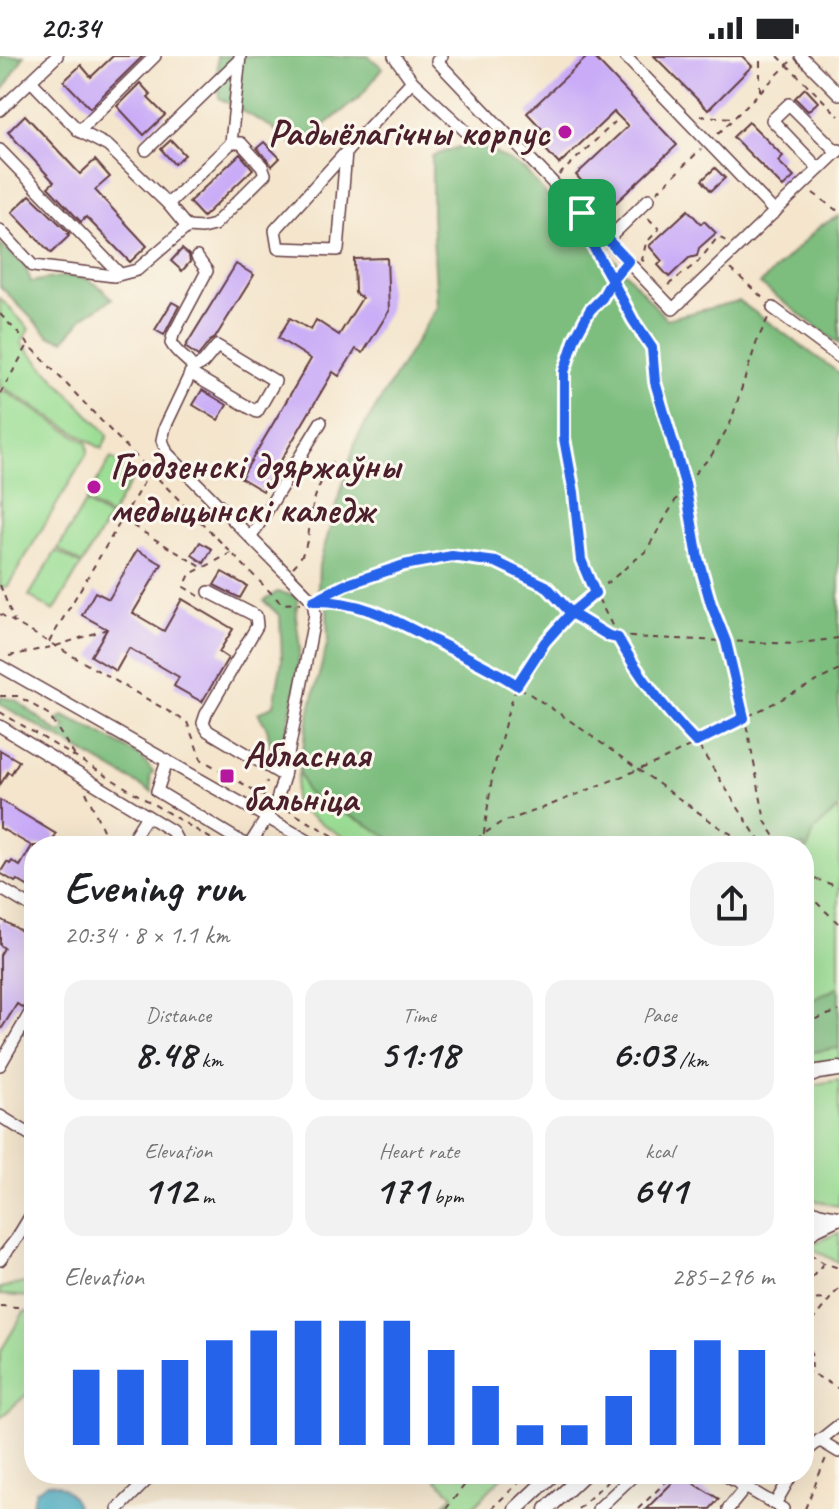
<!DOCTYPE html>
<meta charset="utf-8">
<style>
body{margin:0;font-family:Caveat,sans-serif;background:#f2f2f2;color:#202124;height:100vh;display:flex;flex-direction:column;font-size:30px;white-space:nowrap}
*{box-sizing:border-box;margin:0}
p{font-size:26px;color:#757577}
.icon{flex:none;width:44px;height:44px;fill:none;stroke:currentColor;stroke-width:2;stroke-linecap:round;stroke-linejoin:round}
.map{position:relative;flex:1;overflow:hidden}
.sheet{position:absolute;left:24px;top:780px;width:790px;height:648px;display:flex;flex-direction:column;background:#fff;border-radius:32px;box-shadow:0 8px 32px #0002}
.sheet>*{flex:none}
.pin{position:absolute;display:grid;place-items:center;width:68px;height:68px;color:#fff;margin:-34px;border-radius:16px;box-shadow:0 4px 12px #0006}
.round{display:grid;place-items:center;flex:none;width:84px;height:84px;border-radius:32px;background:#f2f2f2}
.head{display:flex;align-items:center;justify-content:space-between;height:136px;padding:0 40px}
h1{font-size:44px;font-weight:600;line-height:60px}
.figures{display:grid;grid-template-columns:repeat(3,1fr);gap:12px;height:136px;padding:8px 40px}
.figures div{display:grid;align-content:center;border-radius:20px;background:#f2f2f2;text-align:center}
.figures b{font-size:40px;font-weight:600}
.figures small{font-size:22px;font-weight:400}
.figures p{font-size:22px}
.chart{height:224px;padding:16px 40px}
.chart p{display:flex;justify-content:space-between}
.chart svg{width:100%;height:144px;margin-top:8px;stroke:#2563eb;stroke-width:6}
.status{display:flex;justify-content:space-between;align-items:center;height:56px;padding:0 40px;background:#fff;direction:ltr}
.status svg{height:22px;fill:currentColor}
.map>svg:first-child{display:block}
</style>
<div class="status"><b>20:34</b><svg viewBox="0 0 49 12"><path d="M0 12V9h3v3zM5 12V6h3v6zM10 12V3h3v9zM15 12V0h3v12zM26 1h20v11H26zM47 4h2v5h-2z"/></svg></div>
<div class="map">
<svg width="839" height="1453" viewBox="0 0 839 1453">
<rect width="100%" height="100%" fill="#fbf7ec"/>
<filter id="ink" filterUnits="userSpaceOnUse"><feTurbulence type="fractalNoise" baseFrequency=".0125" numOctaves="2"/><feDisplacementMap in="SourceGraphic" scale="16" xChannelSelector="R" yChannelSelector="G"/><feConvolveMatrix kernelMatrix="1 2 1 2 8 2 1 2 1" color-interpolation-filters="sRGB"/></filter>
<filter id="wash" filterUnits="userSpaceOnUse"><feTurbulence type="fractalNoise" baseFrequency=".006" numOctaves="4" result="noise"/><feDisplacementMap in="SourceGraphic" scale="32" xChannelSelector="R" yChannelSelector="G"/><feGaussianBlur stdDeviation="1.8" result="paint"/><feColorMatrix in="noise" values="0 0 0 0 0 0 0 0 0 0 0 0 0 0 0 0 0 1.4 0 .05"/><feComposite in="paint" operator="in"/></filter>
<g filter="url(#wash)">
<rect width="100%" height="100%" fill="#f4e5cc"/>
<g fill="#9cde95" stroke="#737e60" stroke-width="2">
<path d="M0,242L29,273L21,287L108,379L102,393L4,332H0Z"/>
<path d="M0,335L6,336L87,387L88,396L8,530L0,532Z"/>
<path d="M111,402L136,417L110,460L86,445Z"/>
<path d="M85,447L109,462L82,508L58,493Z"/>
<path d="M56,495L81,509L54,555L29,540Z"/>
<path d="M299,714L306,736L323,748L363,766L387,780L398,790H358L295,751L294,741Z"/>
<path d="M839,752V931L804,948V795L807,794L815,773Z"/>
<path d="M839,962V1003L804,1012V974Z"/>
<path d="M839,1024V1150H838L817,1145L804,1136V1037L817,1028Z"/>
<path d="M839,1177V1207L809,1191L824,1183Z"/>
<path d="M34,1225V1241L0,1239V1232Z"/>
<path d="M24,1256H34V1332L0,1362V1296Z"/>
<path d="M431,1418H505L471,1453H440L453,1439Z"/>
</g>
<g fill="#7dbd7e" stroke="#646e54" stroke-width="2">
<path d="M0,0H24L4,33L0,37Z"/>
<path d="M217,0H368L383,12L360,41L296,92L271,71L219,42Z"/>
<path d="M476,86L525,114L559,154L606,194L666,263L739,245L839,317V752L815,773L807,794L804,795V790H398L387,780L363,766L323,748L306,736L299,714L311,649L328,585L327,550L318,533L319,509L356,384L437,251L432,160V100Z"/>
<path d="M839,160V288L760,228L820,170Z"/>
<path d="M0,188C16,206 23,199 31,226C66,220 86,212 112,243L85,260L64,284L49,280L0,230Z"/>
<path d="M277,536L298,540L296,560L300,592L295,633L287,676L280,700L272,696L267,672L258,657L274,649L282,605L280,560L264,545Z"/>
<path d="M0,641L16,644L56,675L62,677L66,672L57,664L63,660L96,675L141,701L153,716L150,721L152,736L0,648Z"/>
<path d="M839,931V992L807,997L804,1002V948Z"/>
</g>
<path fill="#43aac3" stroke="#466477" stroke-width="2" d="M48,1427C62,1427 74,1440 78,1453H41L32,1447L36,1435Z"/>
<g id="blocks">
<g fill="#c9abf7">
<path d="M113,0H143L90,52L64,25L81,9L91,21Z"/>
<path d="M588,0H593L677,89L608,154L576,119L628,70L614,56L559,108L533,80L542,73L527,57Z"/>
<path d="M654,0H742L752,10L708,54Z"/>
<path d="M140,27L151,39L148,42L165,59L144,79L117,50Z"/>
<path d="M805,32L818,46L808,55L795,42Z"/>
<path d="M25,59L80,118L95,104L110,121L95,134L147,190L130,206L86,161L81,166L48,131L54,126L8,76Z"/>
<path d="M749,66L783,100L778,105L794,121L783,131L733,81Z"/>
<path d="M171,84L185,99L174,108L161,93Z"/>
<path d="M264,86L280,102L272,110L257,92Z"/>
<path d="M240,98L253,113L203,161L189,146Z"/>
<path d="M715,112L725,122L711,135L702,124Z"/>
<path d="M30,139L69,177L67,178L69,180L51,197L12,156Z"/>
<path d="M688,154L701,168L704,165L716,177L699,192L697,200L689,202L669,221L658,209L662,205L649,190Z"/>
<path d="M182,193L189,199L190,206L182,215L171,205Z"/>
<path d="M387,202L389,255L363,297L356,293L339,320L333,316L263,435L241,422L311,303L278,282L290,262L311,274L316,264L339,279L362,242L355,237L354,203Z"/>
<path d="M236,208L254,219L215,282L210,285L198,300L185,291Z"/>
<path d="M172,246L179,250L164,279L155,274Z"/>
<path d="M202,334L227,349L218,364L193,349Z"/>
<path d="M200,486L212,493L204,507L192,499Z"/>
<path d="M137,494L162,508L133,557L164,575L182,543L233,573L219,596L228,602L202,646L174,630L179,621L129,592L116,615L91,600L107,573L82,559L95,536L109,543Z"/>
<path d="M222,516L247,530L240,542L214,529Z"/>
<path d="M0,694L19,705L11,718L8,716L0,729Z"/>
<path d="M0,744L56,778L54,782L66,790H34V834L17,824L15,826L0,817L7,806L10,808L12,805L20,810L32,790L0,772Z"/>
<path d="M0,863L34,882V942L29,943L23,952L17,948L0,975V899L4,892L0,889Z"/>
<path d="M680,1419L719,1443L710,1453H646Z"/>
</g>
</g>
</g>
<g filter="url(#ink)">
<use href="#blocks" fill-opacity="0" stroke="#643d43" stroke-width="2"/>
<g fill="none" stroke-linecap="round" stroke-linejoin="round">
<defs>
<g id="minor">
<path d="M394,0L412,25L474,83"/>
<path d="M442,0L437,5L673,253L839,94"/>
<path d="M625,0L775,156"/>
<path d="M801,0L839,38"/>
<path d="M31,25L79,75L108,90L168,148L187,171"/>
<path d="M0,54L57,0"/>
<path d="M79,75L155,0"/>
<path d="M0,94L120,218"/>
<path d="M146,94L239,4"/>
<path d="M346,96L275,174L278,192L338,194L346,96L412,25"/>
<path d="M819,113L772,64L789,48L837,96"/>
<path d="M168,148L231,87L240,0"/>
<path d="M0,174L33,210L114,220L137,214L187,171L202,172L214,169L265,118L262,110L241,87H231"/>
<path d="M607,184L649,143"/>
<path d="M197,201L207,215L173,279L171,287C178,300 189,303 193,312L165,371L162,384L167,397L313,545L315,558L284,720L276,747L249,790"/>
<path d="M773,252L839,301"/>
<path d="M190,317L257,356L275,325L217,290L203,307L193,312"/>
<path d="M251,481L321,366"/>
<path d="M209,536L256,560L257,570L206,658L203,667L208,675L284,720"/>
<path d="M0,610L317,790"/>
<path d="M0,670L172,775L180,790"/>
<path d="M167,705L157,735L248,790"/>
<path d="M128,790L147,760"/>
<path d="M0,832L30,850"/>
<path d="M0,1009L34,950"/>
<path d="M0,1060L34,1081"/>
<path d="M0,1204L17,1182L34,1154"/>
<path d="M819,1384L839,1396"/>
<path d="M804,1397L839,1369"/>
<path d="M723,1418L783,1453"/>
<path d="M775,1448L792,1418"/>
<path d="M118,1453L153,1418"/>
<path d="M598,1453L635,1418"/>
<path d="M728,1453L745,1432"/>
</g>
<g id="major">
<path d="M804,1022L818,1016L839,1013"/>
<path d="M804,1152L818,1158L838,1162"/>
<path d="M804,1182L816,1172L837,1162"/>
<path d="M516,1453L553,1418"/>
<path d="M547,1453L584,1418"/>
</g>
</defs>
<use href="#minor" stroke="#643d43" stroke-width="14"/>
<use href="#major" stroke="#643d43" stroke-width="17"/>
<g stroke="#643d43" stroke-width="2" stroke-dasharray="6 6" stroke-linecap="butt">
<path d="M778,0L839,60"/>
<path d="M760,35V0"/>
<path d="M700,60L733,62"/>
<path d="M718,78L790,6"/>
<path d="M559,119L615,66"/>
<path d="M657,136L701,93"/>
<path d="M813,137L836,154L839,151"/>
<path d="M591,183L594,192L633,264L652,292L655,326L685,428L698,502L711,548L726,586L749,681L765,765L781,790"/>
<path d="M644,205L642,204L646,187L659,173L648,162"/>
<path d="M731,213L765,244"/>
<path d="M619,215L602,242L590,254L575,282L564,316V382L574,437L581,504L589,525L626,596L666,655L696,686L762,789"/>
<path d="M668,229L698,206L718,181L728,186"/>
<path d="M0,258L110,374L282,548L300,547"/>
<path d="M0,338L28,289"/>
<path d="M123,464L203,512L231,497"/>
<path d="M293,511C311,494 308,468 314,445C318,430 325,418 333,405"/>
<path d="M0,529L14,565"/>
<path d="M199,540L184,531L190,518L202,512"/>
<path d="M324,540L345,529L404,509L452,500L496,506L546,530L571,557L609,580L794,588L839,582"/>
<path d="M324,545H334L374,555L495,615L569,664L719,771L747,787L762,789"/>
<path d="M0,558L187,666L201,703L267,742"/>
<path d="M49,586L150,416"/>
<path d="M9,600L56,590L107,573"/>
<path d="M0,640H18L48,658L75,700"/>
<path d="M0,656L223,790"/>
<path d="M86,736L110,790"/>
<path d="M262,738L267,725"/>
<path d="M286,753L351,790"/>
<path d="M268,790L274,780"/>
<path d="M466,790L500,767L543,752L660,705L839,614"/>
<path d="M482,790L493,716L507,659L517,629L545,586L571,557L646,495L685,428L711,400L730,368L757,285L768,262"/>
<path d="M804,819L839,831"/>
<path d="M804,826L814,844L839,868"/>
<path d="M804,967L839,955"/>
<path d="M809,1197L811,1266"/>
<path d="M810,1198L824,1207L839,1212"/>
<path d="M804,1231L823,1208"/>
<path d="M804,1244L827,1243"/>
<path d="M0,1250L34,1252"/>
<path d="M810,1270L812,1317"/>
<path d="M804,1275L839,1232"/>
<path d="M804,1316L812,1317L839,1333"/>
<path d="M446,1453L473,1418"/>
<path d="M491,1453L528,1418"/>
<path d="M578,1453L615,1418"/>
<path d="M638,1453L674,1418"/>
<path d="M805,1453L826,1402"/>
</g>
<use href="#minor" stroke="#fff" stroke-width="11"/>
<use href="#major" stroke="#fff" stroke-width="14"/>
</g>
</g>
<g fill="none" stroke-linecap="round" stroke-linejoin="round" filter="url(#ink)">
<defs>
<path id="route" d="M582,157L594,192L612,224L602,242L590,254L575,282L564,316V382L574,437L581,504L595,537L571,557L546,530L496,506L452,500L404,509L345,529L313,545C361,544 394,564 435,585C463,599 491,612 517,629L545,586L571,557L609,580L618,582C639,620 666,655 696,686L744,662L726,586L711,548L698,502L685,428L655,326L652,292L633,264L612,224L628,205L582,157"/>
</defs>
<use href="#route" stroke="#fff" stroke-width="16"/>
<use href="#route" stroke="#2563eb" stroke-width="10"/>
</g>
<g fill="#b5179e" stroke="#fbf7ec" stroke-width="3">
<circle cx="565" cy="76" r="8"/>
<circle cx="94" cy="431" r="8"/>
<rect x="219" y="712" width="16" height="16" rx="4"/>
</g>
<g text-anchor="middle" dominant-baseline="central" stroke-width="6" stroke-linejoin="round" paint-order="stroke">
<g font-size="38" font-weight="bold" fill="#4a1f2b" stroke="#fbf7ec" text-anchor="start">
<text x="549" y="76" text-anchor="end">Радыёлагічны корпус</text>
<text x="110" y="409">Гродзенскі дзяржаўны<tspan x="110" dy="44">медыцынскі каледж</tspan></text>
<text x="243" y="698">Абласная<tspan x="243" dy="44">бальніца</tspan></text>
</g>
</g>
</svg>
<div class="pin" style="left:582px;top:157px;background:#1e9e55"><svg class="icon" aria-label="arrive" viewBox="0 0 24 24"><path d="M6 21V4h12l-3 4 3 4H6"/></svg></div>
<section class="sheet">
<div class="head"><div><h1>Evening run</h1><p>20:34 · 8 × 1.1 km</p></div><a class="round"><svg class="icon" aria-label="share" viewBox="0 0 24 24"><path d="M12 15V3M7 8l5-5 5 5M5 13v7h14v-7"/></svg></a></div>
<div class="figures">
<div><p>Distance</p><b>8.48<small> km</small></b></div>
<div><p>Time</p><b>51:18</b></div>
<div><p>Pace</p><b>6:03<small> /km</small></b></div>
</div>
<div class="figures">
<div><p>Elevation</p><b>112<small> m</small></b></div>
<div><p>Heart rate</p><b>171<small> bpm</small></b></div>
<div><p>kcal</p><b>641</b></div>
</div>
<div class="chart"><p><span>Elevation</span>285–296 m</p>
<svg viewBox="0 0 160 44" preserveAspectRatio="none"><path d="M5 44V21M15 44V21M25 44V18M35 44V12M45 44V9M55 44V6M65 44V6M75 44V6M85 44V15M95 44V26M105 44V38M115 44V38M125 44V29M135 44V15M145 44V12M155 44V15"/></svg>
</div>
</section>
</div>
